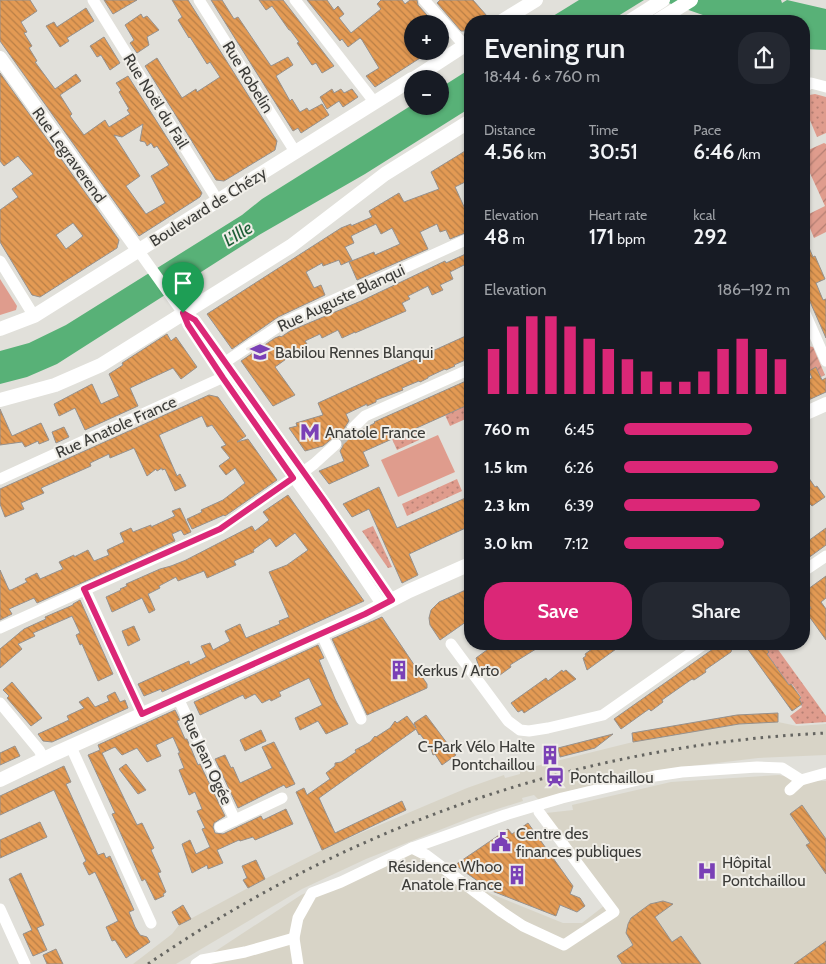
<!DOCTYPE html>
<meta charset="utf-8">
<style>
body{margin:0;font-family:Cabin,sans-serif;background:#242831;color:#f1f3f6;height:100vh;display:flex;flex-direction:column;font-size:19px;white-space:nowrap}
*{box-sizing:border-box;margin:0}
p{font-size:16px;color:#9ea1a6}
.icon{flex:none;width:28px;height:28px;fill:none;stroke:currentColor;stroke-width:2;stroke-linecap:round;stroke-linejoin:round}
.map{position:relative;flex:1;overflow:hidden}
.side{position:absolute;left:464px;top:15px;width:346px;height:635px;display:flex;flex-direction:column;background:#171b24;border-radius:20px;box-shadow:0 1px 4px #0004}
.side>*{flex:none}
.controls{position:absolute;left:404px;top:15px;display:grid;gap:10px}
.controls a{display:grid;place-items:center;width:45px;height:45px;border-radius:50%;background:#171b24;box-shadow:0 1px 4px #0004;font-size:25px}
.pin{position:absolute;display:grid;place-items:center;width:42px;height:42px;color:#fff;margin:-51px -21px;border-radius:50% 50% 50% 0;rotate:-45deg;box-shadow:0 0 5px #0007}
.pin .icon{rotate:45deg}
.round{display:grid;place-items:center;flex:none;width:52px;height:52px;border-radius:20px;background:#242831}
.headline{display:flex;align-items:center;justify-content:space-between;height:85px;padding:0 20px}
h1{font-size:28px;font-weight:600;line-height:38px}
.stats{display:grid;grid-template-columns:repeat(3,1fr);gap:8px;height:85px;padding:5px 20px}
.stats div{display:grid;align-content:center}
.stats b{font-size:21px;font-weight:600}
.stats small{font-size:14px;font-weight:400}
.stats p{font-size:14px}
.chart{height:140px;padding:10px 20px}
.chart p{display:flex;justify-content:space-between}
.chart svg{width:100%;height:90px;margin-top:5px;stroke:#db2777;stroke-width:6}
.cta{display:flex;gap:10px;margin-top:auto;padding:10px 20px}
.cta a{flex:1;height:58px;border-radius:20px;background:#db2777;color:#fff;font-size:20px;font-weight:600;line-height:58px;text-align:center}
.cta a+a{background:#242831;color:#f1f3f6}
ul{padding:0 20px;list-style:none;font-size:16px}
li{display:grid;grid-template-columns:80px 60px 1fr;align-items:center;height:38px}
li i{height:12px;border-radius:6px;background:#db2777}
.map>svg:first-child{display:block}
</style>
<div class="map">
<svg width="826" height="964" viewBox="0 0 826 964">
<defs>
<pattern id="grass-dots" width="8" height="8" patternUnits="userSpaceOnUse" patternTransform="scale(1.25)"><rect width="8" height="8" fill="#df9c8d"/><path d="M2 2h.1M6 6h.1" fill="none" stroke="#b68074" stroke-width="1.8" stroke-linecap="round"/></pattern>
<pattern id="garden-furrows" width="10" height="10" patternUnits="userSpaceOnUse" patternTransform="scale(1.25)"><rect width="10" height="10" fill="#df9c8d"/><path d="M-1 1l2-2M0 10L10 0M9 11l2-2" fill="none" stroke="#b68074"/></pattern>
<pattern id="building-back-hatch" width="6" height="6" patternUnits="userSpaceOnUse" patternTransform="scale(1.25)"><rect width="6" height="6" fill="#e39a54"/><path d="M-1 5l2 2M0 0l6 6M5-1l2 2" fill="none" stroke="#b97f47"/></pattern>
</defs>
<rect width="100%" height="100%" fill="#e1e0da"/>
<g fill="#d8d4c7">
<path d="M778,722L797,726L826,724V755L758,758L692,766L588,786L539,800L534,795L522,798L523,801L475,816L366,859L302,889L176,964H133L172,934L179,925L265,879L330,846L467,788L504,775L505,778L520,774V770L633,742L739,724Z"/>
<path d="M779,775L801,780L826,781V964H196L301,895L416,844L489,893L563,923H582L609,902L546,813L573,810L572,805L671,782Z"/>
</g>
<g fill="url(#grass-dots)">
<path d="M815,94L826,97V133L817,137L804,106V96Z"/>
<path d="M466,405L470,417L450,426L445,415Z"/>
<path d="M414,429L419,440L397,450L392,439Z"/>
<path d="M457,479L462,491L407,516L402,504Z"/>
<path d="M373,526L392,567L388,568L362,531Z"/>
<path d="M763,644H774L826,716V722L796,724L790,716L802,707L801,705L802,704L799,699L801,697L792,684L789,685L767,654L769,652Z"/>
</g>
<g fill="#df9c8d">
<path d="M0,279L17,306L16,310L0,315Z"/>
<path d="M438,435L455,472L398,497L381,460Z"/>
</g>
<g fill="url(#garden-furrows)">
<path d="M824,143L826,144V232L814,238L805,216L825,206L804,160V152Z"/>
<path d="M808,346L813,347L825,375L821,377L816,368L805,374L807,379L804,380V359L806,362L810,360L805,348Z"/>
</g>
<g fill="#58b177">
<path d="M579,0H644L610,21H545Z"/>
<path d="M660,0H781L782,3L787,0L826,9V50L804,49V21H720Z"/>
<path d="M470,69V108L365,174L259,235L57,364L27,377L0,384V351L29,343L66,325L242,215L262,199L412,105L440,106V88Z"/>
</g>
<g fill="url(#building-back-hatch)" stroke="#96918d" fill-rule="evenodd">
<path d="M0,0H30L37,11L21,22L27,32L24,33L32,46L29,48L37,61L35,62L55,89L76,74L81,81L60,95L72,114L70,116L84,135L105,120L109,127L130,114L127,110L129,109L119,92L121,90L116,83L128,76L202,193L200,197L139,236L0,41ZM143,124L140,141L145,142L147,146L151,143L154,148L157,146L169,165L151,176L165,203L146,214L126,186L140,176L114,135L122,137Z"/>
<path d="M104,0H137L113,14Z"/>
<path d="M172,0H188L277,141L275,150L224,181L216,180L145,66L157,58L182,98L196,89L197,92L220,77L210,62L207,64L190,37L189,38L178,20L182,17Z"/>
<path d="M211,0H222L234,19L238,17L271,66L288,57L293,65L276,76L290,101L292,99L300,112L307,108L309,111L322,104L329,115L301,133L298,128L293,131Z"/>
<path d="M259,0H283L334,66L322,73L316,63L312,65L297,43L299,42L290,30H289L272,6L266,10Z"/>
<path d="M307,0H327L334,10L338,6L344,14L339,18L351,33L381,9L377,4L381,0H402L405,4L410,0H417L418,5L435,24H412V51H431L375,87L366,76L379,68L362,40L360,38L348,47L342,39L340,41Z"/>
<path d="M440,0H473L487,16L479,21H470V27L464,31H461L437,3Z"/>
<path d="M86,8L94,21L67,38L69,41L60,47L46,26L54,22L57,27Z"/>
<path d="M141,14L143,18L147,16L159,30L147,37L149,45L137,53L130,43L134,40L125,25Z"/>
<path d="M104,37L120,63L110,70L101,55L97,57L90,46Z"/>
<path d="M0,73L119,240L117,248L40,297L32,295L0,242V210L18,197L12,189L33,174L18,156L4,166L0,161ZM73,223L83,236L66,249L56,235Z"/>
<path d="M332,89L334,93L341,89L344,93L352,89L358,97L343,107L339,101L327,109L320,97Z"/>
<path d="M470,148V170L466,172L469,180L455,187L466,211L470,209V231L450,239L446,230L440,232L437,224L420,232L428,249L357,280L349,262L374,252L375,255L400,244L392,228L381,234L376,224L351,236L354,243L345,247L352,260L341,265L339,260L323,266L322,263L306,272L314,288L321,285L325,295L278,317L232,349L207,314L341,228L351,224V226L372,217L369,211L399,193L404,202L439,189L431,172Z"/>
<path d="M804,236L813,257L815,256L825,279L816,283L823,300L826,299V338L804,288Z"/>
<path d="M470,252V262L450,272L453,279L440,285L443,290L432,295L428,286L408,296L410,299L402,303L406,311L355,333V332L342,338L338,330L322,338L320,334L305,341L307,344L275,367L295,395L273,406L241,361L275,338L280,336L281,337L290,331L361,301L445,261L446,263Z"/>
<path d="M167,334L171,341L176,337L197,367L181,379L173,368L130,388L138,406L85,430L75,408L59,416L54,404L92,384L101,404L119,396L109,374L123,365L122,363Z"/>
<path d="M470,334V358L454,365L455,366L446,370L445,369L428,377V378L420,382L419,381L402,388L403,390L376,400V402L367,406V404L346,414L349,421L345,427V430L350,436H354L363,429L375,423L374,422L466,381L467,382L470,381V404L363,452L369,466L329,484L319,471L344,461L340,451L343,446L342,439L334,437L323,446L305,451L289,428L297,426L296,423L323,415L318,403Z"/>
<path d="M816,367L822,380L826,378V392L804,402V381L812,378L809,371Z"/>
<path d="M209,395L218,397L246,436L237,442L248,439L277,480L225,516L224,515L192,529L187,519L202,512L201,510L223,500L245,483L235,468L226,475L219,466L230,458L221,447L226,445L212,425L207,427L202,416L159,435L177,476L180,474L186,486L175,491L165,469L162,470V468L157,471L156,469L147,476L134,448L110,458L109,454L90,463L91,466L41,488L44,493L21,503L24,509L5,517L0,504V489Z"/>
<path d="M0,409L12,436L41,423L49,440L39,444L38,441L25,447L22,442L0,445Z"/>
<path d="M64,427L69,437L56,443L52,432Z"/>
<path d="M804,471L815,487L817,486L825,497L812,506L810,504L804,509Z"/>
<path d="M379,487L397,528L470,496V526L409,554L418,575L402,583L369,509L352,517L343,504Z"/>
<path d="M288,495L364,601L162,692L161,689L144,696L138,684L189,661L190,665L206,657L201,646L210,643L213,650L230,641L225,631L240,624L246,638L280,624L279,621L289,617L269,572L287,565L308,550L295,533L276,547L270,538L253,550L254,552L234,561L236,565L207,578L204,571L178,581L176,577L159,586L160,588L148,594L155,610L149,613L142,598L112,612L106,597L121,590L120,589L127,586L126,584L160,569L171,566L186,560L252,526L255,531L269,520L263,512Z"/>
<path d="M180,508L191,532L184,535L181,530L172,534L175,541L37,603L34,598L9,609L12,614L0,620V570L9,590H11L27,582L25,579L37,573L40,579L63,569L59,562L74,555V557L88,550L94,561L109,555L107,550L124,542L120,533L131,528L133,532L151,525V527L175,516L172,511Z"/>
<path d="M826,528V545L804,561V544Z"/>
<path d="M826,576V598L821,602L826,609V640L806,612L811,608L804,598V592Z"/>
<path d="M470,588V619L440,640L430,625L429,618L431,610L439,602Z"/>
<path d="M80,600L113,674L98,681L82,644L80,645L76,635L80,633L72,616L33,633L35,636L18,644L22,649L0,668V649L24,629L46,619L45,617L73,605V604Z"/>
<path d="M382,617L427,684V688L367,715L332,639Z"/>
<path d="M134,626L140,640L128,646L122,631Z"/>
<path d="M495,644H544L510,665L511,667L500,675L499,674L494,677L490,672L486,675L484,668L480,670L476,658Z"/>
<path d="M599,644H623L587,670L583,658L586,656L585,654Z"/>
<path d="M720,644H733L731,652L705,670L706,672L694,680L692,679L662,700L663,702L651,711L649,709L621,729L614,719Z"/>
<path d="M744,644H763L769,652L767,654L789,685L791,684L801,698L799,699L802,704L792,711Z"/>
<path d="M318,645L324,658L319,660L335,699L348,724L326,734L318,721L300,730L295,718L322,705L309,678L279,692L281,696L271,701L270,699L262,703L255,694L245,699L243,695L200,715L194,702Z"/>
<path d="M562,670L563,672L566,670L576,679L524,713L522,710L518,712L511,703L546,678L548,681Z"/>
<path d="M12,682L42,718L31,726L7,698L9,696L3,690Z"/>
<path d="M115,692L120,702L125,700L128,708L52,742L43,741L38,734L69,720L67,716L84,708L79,702L88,697L95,707L109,701L107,696Z"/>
<path d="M175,710L180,720L177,721L185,739H187L198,765L200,764L225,816L214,823L213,827L215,833L223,834L261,816L263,820L286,809L293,824L255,840L253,837L240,841L239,840L217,850L223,863L208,869L207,865L192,873L182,844L190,840L196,854L210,847L202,829L205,828L197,811L202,809L195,792L189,795L179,770L184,768L178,753H180L173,737L156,745L161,756L147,762L137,748L122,755L115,747L102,753L137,825L142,823L154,848L151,850L161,872L158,873L166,892L163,894L164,896L155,900L145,879L142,881L112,814L115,813L88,755L100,750L98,745Z"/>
<path d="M778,713V722L739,724L633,742L632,733L737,715Z"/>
<path d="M426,715L456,755L442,765L435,754L433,755L431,749L420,734L419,735L416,729L319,798L335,833L402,801L406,810L322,850L296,792L304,788L307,795L330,779L326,773L335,766V763L341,762L356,752L355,750L370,742L375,736L376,737L390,728L395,721L397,723L407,716L416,728L414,723Z"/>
<path d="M261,730L266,741L245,751L240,740Z"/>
<path d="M613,734L595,748L560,757L558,748Z"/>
<path d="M274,742L295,784L286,788L284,785L238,808L215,759L225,755L231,768L233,767L240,783L272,768L262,747Z"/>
<path d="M15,746L20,756L0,765V753Z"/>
<path d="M126,764L146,790L138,794L119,769Z"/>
<path d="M64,766L71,782L66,784L98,855L104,853L106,858L110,856L134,910L129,912L135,927L140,935L147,937L150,942L126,958L115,940L112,941L106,927L118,921L95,872L89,875L83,863L86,861L54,790L0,815V796Z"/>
<path d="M802,805L826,839V874L806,845L810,843L790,814Z"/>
<path d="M40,822L47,837L0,858V840Z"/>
<path d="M528,823L573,886L570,894L580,898L585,906L577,912L560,905L556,916L492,891L455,865L508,829L512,834Z"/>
<path d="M256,860L265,879L248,888L243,880L247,878L242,866Z"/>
<path d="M21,873L44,925L37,928L47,950L33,956L23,934L32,930L9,879Z"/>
<path d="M663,901L673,904L655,917L672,942L681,936L701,964H622L617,956L633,945L626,933L628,924L631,918L650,904Z"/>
<path d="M183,905L191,919L179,925L172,912Z"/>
<path d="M826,941V964H794L815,949Z"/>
<path d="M56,949L63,964H47L43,955Z"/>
</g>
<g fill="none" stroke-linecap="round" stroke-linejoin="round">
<path stroke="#c0bfba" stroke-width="11" stroke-dasharray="11 5.5" stroke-linecap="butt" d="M336,444L352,429"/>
<g stroke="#fff" stroke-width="11">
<path d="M93,0L218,201"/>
<path d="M199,0L296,153"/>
<path d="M295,0L375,103"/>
<path d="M424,0L465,46"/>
<path d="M804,87L811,83L826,87"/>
<path d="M138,250L183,313L188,325L233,393L335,535L382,605"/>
<path d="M0,261L34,316"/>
<path d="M804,311L826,361"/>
<path d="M183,313L195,320L348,535L392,600"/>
<path d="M218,367L285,322L470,238"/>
<path d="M352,429L365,416L470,369"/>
<path d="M303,472L314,464L336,444"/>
<path d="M0,479L228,375"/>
<path d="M804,571L826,556"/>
<path d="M85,589L142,714"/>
<path d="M0,628L220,529L293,478"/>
<path d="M321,633L361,719"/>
<path d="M451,644L508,721L520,730L529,731L548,728L603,715L704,644"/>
<path d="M178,698L235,820L282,798"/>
<path d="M0,703L39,750L44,759"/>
<path d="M71,747L151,923"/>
<path d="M790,790L801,780L826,773"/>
<path d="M220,827L235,820"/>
<path d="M412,848L426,855L502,912L523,926L564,945L614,912L539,812"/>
<path d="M0,909L25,964"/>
<path d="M196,964L202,960L245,952L294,938"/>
<path d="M298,964L294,938L298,918L312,893L341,882L412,848L446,836L505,815L562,798L655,776L682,772L757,767L782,768L801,780"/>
</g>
<g stroke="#fff" stroke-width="14">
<path d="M502,21L536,0"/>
<path d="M630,21L663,0"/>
<path d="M657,21L691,0"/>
<path d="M0,58L138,250"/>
<path d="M413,79L470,42"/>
<path d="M0,329L34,316L412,79"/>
<path d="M0,400L55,385L101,365L291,246L385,174L470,121"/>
<path d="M804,414L826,404"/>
<path d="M0,780L54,754L365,614L409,591L470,564"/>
</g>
<path stroke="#656561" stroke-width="3" stroke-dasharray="2.5 5" stroke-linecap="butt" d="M148,964C351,825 580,745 826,733"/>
</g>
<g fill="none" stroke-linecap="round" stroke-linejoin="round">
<defs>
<path id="route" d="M183,313L195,320L325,502L392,600L365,614L142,714L84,589L220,529L293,478L223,378L188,325Z"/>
</defs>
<use href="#route" stroke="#fff" stroke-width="10"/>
<use href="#route" stroke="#db2777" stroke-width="6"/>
</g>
<defs>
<symbol id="school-bare" viewBox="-9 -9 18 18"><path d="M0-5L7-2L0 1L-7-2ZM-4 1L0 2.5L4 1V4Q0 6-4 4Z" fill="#7a40b6" stroke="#efede7" stroke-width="2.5" paint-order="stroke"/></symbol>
<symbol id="metro-bare" viewBox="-9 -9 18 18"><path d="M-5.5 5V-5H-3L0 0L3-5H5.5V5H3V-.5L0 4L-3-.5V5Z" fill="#7a40b6" stroke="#efede7" stroke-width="2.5" paint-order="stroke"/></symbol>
<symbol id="building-bare" viewBox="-9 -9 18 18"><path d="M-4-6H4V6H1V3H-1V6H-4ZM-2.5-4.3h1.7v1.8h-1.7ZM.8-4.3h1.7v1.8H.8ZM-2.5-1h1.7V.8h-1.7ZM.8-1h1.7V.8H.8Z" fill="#7a40b6" stroke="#efede7" stroke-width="2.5" paint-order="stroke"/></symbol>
<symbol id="station-bare" viewBox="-9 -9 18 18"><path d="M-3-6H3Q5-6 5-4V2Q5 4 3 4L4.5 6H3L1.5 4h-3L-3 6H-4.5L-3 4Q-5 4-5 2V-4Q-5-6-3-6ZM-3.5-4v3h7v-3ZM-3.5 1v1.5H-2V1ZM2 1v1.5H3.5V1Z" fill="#7a40b6" stroke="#efede7" stroke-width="2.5" paint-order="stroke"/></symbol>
<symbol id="civic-bare" viewBox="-9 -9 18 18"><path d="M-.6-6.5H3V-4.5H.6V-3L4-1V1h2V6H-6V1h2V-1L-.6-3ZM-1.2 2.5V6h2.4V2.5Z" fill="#7a40b6" stroke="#efede7" stroke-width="2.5" paint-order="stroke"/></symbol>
<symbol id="hospital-bare" viewBox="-9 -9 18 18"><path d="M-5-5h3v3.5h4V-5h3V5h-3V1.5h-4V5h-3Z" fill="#7a40b6" stroke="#efede7" stroke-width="2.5" paint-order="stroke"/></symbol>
</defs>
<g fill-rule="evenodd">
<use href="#school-bare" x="246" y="338" width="28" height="28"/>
<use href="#metro-bare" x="296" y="418" width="28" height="28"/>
<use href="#building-bare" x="385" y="656" width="28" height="28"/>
<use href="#building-bare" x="536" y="741" width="28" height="28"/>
<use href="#station-bare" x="541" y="763" width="28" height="28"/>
<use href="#civic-bare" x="487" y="828" width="28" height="28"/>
<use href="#hospital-bare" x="693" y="857" width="28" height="28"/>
<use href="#building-bare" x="503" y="861" width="28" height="28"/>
</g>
<g text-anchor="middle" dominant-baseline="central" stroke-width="4" stroke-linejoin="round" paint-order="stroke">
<g font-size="16" fill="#3c3c39" stroke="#efede7">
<text transform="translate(248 77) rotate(58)">Rue Robelin</text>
<text transform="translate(156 101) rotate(58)">Rue Noël du Fail</text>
<text transform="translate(69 155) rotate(54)">Rue Legraverend</text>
<text transform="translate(208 207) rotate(-32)">Boulevard de Chézy</text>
<text transform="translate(341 298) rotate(-25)">Rue Auguste Blanqui</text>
<text transform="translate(116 427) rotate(-24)">Rue Anatole France</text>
<text transform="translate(207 759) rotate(65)">Rue Jean Ogée</text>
</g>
<g font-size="16" fill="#3c3c39" stroke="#efede7" text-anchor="start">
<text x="275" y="352">Babilou Rennes Blanqui</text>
<text x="325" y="432">Anatole France</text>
<text x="414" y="670">Kerkus / Arto</text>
<text x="535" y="746" text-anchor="end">C-Park Vélo Halte<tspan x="535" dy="18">Pontchaillou</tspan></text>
<text x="570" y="777">Pontchaillou</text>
<text x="516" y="833">Centre des<tspan x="516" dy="18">finances publiques</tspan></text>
<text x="722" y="862">Hôpital<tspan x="722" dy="18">Pontchaillou</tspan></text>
<text x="502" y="866" text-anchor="end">Résidence Whoo<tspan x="502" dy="18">Anatole France</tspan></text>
</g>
<g font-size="18" font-style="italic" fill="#1f5f38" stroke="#efede7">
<text transform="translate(238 234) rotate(-32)">L'Ille</text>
</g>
</g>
</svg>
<div class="controls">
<a>+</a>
<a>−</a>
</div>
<div class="pin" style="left:183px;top:313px;background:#1e9e55"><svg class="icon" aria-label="arrive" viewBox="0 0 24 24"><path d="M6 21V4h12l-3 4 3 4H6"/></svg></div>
<section class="side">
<div class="headline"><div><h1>Evening run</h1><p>18:44 · 6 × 760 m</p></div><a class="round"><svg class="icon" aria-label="share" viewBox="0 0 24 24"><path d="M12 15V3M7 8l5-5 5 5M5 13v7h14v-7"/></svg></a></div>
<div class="stats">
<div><p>Distance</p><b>4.56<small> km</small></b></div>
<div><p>Time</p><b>30:51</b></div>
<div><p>Pace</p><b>6:46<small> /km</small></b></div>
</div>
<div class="stats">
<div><p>Elevation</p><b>48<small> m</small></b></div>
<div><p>Heart rate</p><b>171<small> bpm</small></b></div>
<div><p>kcal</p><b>292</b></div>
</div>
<div class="chart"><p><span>Elevation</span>186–192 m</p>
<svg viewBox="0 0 160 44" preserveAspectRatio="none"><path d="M5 44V22M15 44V11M25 44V6M35 44V6M45 44V11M55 44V17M65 44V22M75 44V27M85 44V33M95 44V38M105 44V38M115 44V33M125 44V22M135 44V17M145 44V22M155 44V27"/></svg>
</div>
<ul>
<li><b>760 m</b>6:45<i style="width:77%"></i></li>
<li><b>1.5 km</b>6:26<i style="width:93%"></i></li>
<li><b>2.3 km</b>6:39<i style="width:82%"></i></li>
<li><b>3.0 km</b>7:12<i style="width:60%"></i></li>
</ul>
<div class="cta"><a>Save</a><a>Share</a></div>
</section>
</div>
